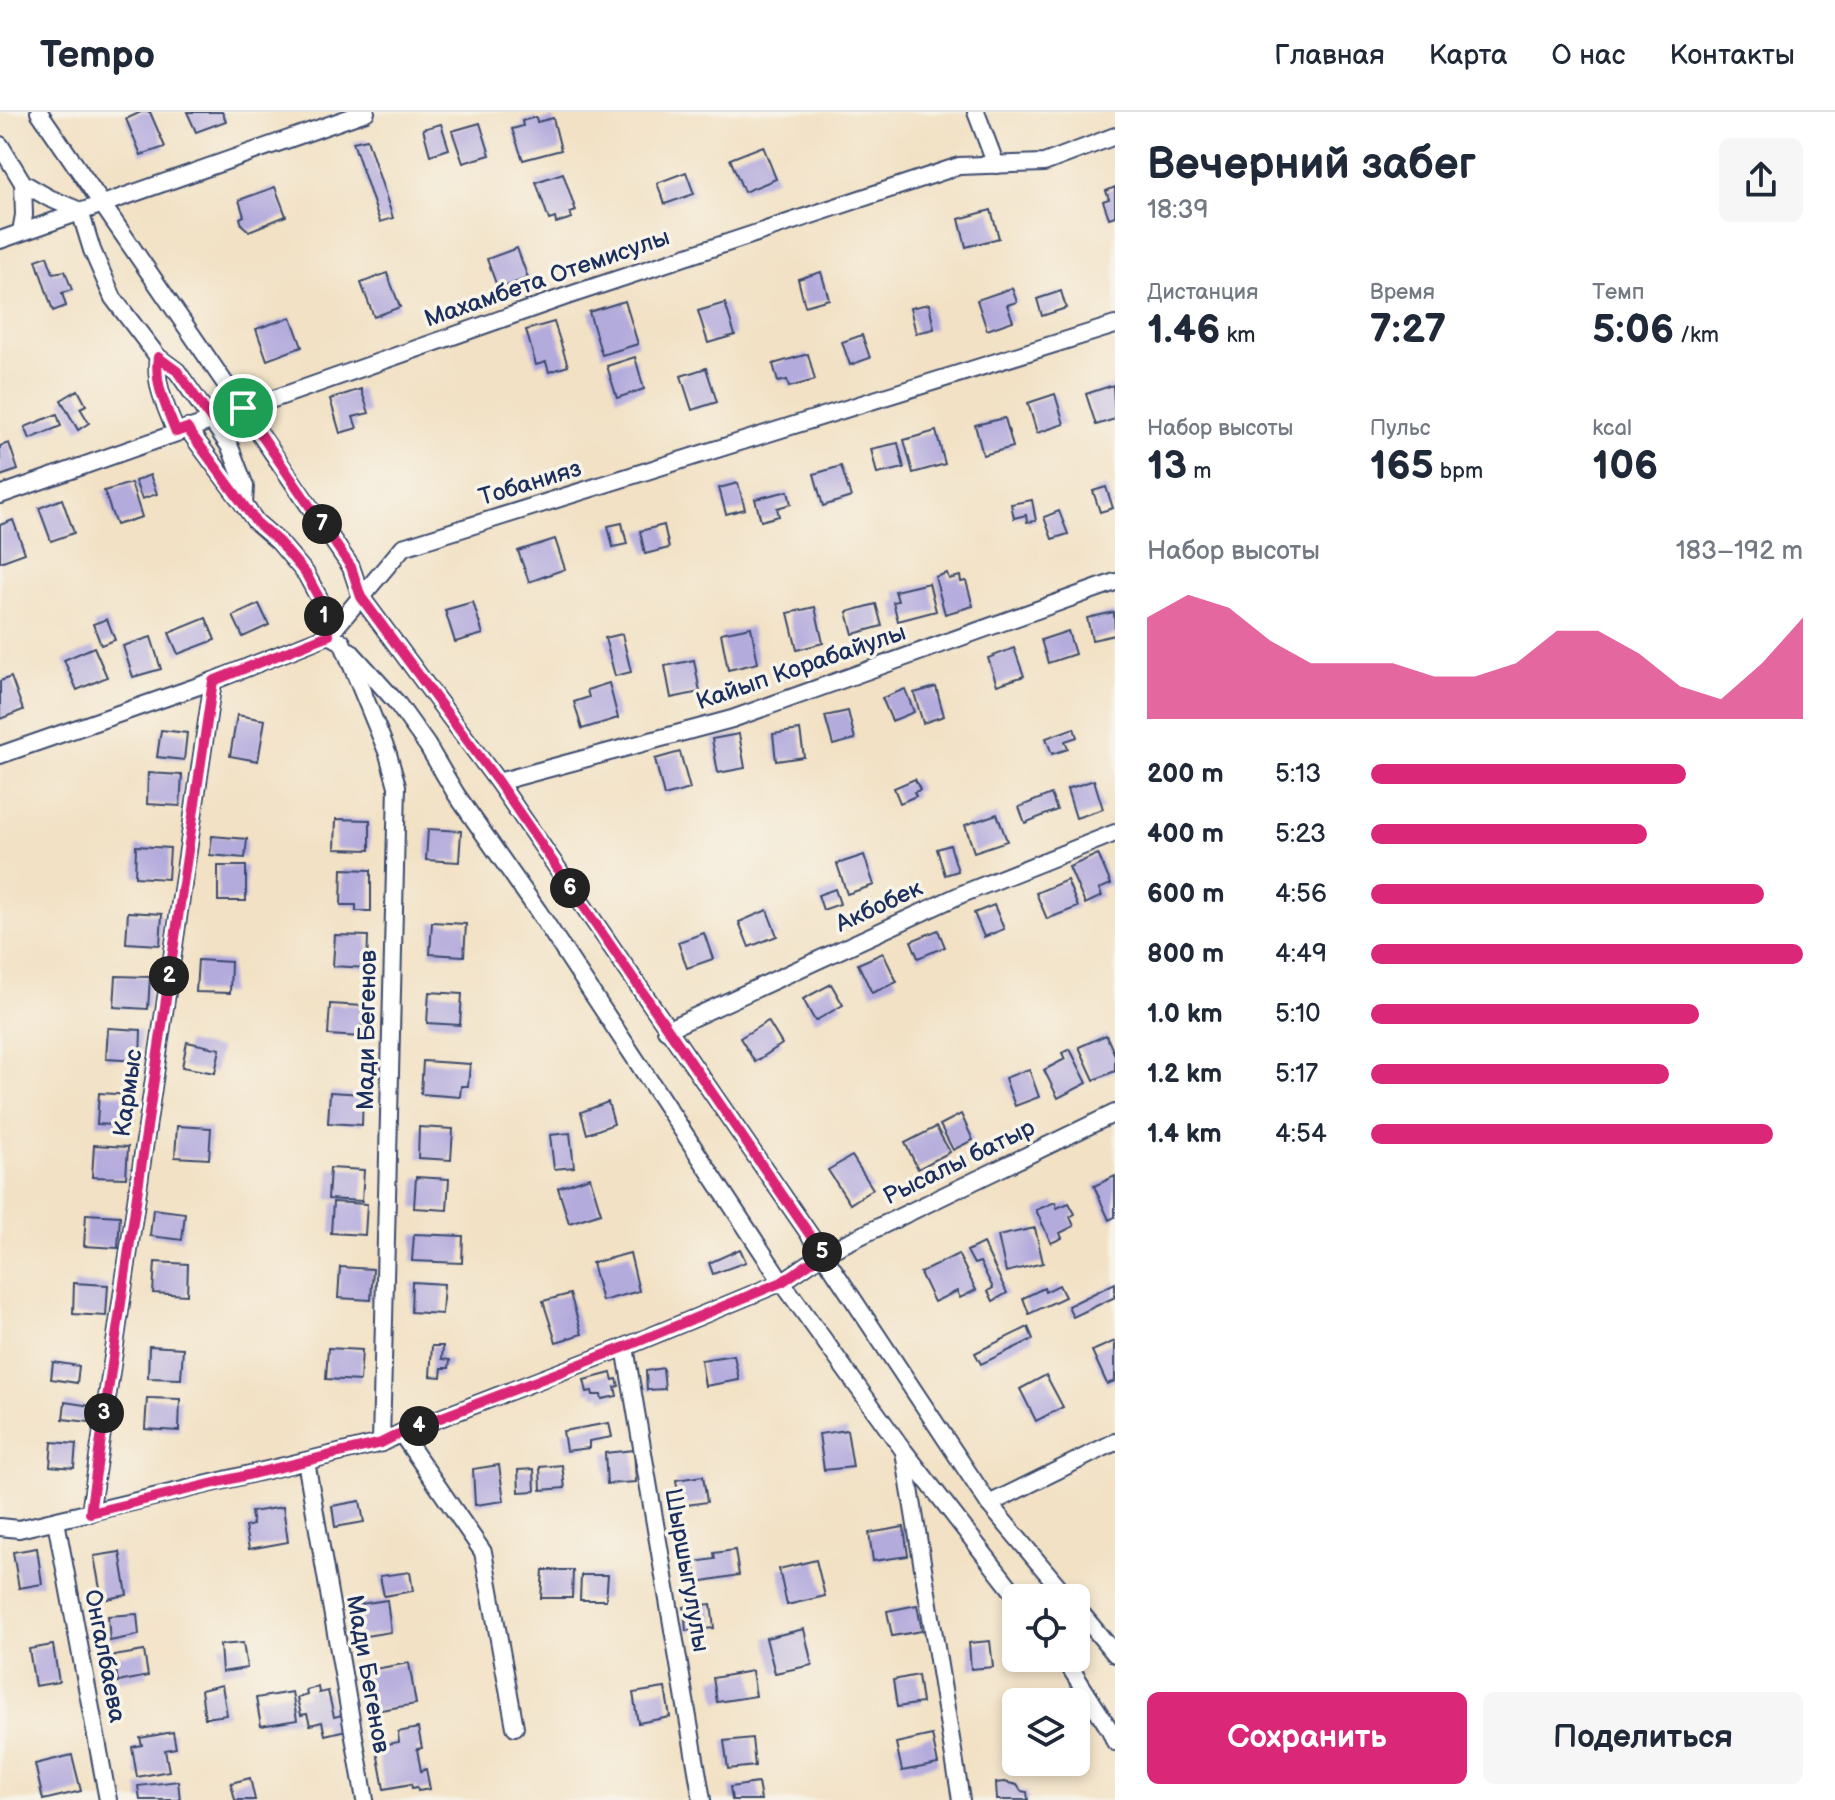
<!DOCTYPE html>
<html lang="ru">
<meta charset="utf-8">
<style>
body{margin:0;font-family:"Balsamiq Sans",sans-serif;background:#f6f6f7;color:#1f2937;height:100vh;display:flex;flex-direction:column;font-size:30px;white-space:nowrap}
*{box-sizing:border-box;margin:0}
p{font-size:26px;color:#747a83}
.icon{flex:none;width:44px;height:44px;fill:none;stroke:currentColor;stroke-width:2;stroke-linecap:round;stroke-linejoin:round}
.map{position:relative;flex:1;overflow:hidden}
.side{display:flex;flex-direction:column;background:#fff;width:720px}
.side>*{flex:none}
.fabs{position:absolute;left:1002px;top:1472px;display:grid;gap:16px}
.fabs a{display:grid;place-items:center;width:88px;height:88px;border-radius:12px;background:#fff;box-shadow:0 4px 12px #0003;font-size:40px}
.pin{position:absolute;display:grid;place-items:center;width:68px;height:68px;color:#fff;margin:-34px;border:4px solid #fff;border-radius:50%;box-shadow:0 2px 8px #0007}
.km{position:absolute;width:40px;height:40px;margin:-20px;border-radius:50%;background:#222;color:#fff;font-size:22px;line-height:40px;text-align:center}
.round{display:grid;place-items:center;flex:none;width:84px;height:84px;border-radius:12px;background:#f6f6f7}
.summary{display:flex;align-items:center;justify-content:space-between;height:136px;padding:0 32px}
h1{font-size:44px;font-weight:700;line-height:60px}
.metrics{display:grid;grid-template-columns:repeat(3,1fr);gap:12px;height:136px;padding:8px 32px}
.metrics div{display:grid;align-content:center}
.metrics b{font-size:40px;font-weight:700}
.metrics small{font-size:22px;font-weight:400}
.metrics p{font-size:22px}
.chart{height:224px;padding:16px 32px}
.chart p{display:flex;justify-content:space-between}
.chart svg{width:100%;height:144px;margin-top:8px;fill:#db2777;opacity:.7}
.primary-button{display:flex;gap:16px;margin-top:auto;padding:16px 32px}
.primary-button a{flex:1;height:92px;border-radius:12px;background:#db2777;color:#fff;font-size:32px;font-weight:700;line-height:92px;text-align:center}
.primary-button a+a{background:#f6f6f7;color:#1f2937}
ul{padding:0 32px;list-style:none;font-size:26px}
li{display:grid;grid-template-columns:128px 96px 1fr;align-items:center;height:60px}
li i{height:20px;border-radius:10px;background:#db2777}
header{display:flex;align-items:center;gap:48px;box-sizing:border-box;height:112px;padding:0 40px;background:#fff;border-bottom:2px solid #e0e1e3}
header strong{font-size:38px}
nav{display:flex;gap:44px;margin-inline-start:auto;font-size:28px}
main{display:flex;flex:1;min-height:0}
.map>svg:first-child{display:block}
</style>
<header>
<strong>Tempo</strong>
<nav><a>Главная</a><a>Карта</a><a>О нас</a><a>Контакты</a></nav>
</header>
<main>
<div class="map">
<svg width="1115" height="1688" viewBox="0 0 1115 1688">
<rect width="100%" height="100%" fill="#f7f3e8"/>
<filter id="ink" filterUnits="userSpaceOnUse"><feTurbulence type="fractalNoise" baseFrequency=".0125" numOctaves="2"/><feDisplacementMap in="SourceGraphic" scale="16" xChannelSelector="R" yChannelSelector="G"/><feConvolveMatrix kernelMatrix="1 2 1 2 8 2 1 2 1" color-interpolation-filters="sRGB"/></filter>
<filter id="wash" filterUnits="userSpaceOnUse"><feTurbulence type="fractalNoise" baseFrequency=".006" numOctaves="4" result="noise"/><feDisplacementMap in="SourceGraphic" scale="32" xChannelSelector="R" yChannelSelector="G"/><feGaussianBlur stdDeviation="1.8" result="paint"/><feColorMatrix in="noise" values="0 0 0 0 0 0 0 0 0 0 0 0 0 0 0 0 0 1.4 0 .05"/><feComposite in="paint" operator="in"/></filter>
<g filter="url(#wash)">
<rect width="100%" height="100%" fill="#f2e1c4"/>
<g id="blocks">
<g fill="#b4abdd">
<path d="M141,0H150L165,35L141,43L126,7Z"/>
<path d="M187,0H222L226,9L196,20Z"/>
<path d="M536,5L537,10L553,6L561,38L523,48L512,17L523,14L522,9Z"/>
<path d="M480,11L490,43L463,51L452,19Z"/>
<path d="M441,12L449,37L430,43L423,17Z"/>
<path d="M367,27L393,106L380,110L353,30Z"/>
<path d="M763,34L776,67L744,80L730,47Z"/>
<path d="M686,60L694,82L665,92L657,71Z"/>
<path d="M563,61L576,99L570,101L572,106L556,111L555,106L549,108L536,70Z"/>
<path d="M275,75L286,104L249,119L242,113L240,106L244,104L239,88Z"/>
<path d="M1115,75V104L1109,106L1103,89L1109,87L1106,79Z"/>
<path d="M991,98L999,126L966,135L959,107Z"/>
<path d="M517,136L528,166L498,177L487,147Z"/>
<path d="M47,144L53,161L65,159L72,178L62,181L66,194L53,199L36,148Z"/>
<path d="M821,160L829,187L805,194L798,167Z"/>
<path d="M387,161L400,195L374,205L361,171Z"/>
<path d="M1012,176L1017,190L1007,193L1013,209L987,218L977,188Z"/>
<path d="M1061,179L1066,196L1042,204L1037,187Z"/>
<path d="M625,189L638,232L602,243L589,200Z"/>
<path d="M725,191L735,223L708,231L698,199Z"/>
<path d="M929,192L934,217L916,221L910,196Z"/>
<path d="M291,205L302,235L267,248L256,217Z"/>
<path d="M554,210L568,254L549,260L546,250L536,253L526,218Z"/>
<path d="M862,223L870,246L850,253L842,230Z"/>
<path d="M808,242L815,268L789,275L787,268L778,270L773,252Z"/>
<path d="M635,245L644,277L617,286L607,254Z"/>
<path d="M706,256L717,290L692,298L681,264Z"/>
<path d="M1113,273L1115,307L1096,313L1086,282Z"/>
<path d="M361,277L369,301L353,305L357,316L340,321L330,287Z"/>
<path d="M78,278L86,293L80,296L89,311L78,318L61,288Z"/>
<path d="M1055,282L1064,312L1037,321L1028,291Z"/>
<path d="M57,302L61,314L30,327L25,315Z"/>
<path d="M1005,306L1013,335L983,343L975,313Z"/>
<path d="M936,319L945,352L913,361L904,328Z"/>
<path d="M9,331L18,358L0,364V334Z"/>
<path d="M898,331L904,356L877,362L871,337Z"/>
<path d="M841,354L851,385L823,394L814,362Z"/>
<path d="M150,363L157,382L142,387L135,369Z"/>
<path d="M131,371L142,405L116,413L104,379Z"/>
<path d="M738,371L745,397L726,402L719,376Z"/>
<path d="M1106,375L1113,396L1100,400L1093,379Z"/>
<path d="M788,379L791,392L777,396L779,404L761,409L755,387Z"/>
<path d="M62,387L74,421L51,429L39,396Z"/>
<path d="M1032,388L1036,409L1027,410L1026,403L1014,406L1011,392Z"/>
<path d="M1059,399L1068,422L1052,427L1044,405Z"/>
<path d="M13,408L25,441L0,450V413Z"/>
<path d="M622,411L627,432L613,435L608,414Z"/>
<path d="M664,413L669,436L645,442L640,419Z"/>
<path d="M555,427L565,457L529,470L518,439Z"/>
<path d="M947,461L949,467L960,464L961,470L966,469L973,494L945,502L935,465Z"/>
<path d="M929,471L936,499L898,509L893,490L898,489L895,479Z"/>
<path d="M473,490L483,522L455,530L445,498Z"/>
<path d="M259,492L269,513L243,525L233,504Z"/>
<path d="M876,492L882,514L853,522L847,500Z"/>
<path d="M815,495L823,531L797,538L788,501Z"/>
<path d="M1114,500L1115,523L1092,528L1087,506Z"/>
<path d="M206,506L215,528L178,542L169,521Z"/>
<path d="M107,507L115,528L101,533L93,512Z"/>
<path d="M751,515L758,551L728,558L721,521Z"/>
<path d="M1068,519L1075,542L1048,551L1041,528Z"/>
<path d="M622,522L631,560L615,564L605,526Z"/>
<path d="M151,525L161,557L133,565L123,534Z"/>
<path d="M94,535L107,565L77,578L64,548Z"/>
<path d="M1014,536L1024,564L997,573L988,546Z"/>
<path d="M694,548L700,580L671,586L665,554Z"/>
<path d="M11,565L23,598L0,607V569Z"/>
<path d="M609,571L618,606L582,617L574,590L589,585L587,578Z"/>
<path d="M936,575L944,604L923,611L914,581Z"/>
<path d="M905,577L914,600L892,609L882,586Z"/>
<path d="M848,599L855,627L833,633L825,604Z"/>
<path d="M237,603L265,608L258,649L230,644Z"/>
<path d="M1074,616L1077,625L1065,629L1068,637L1052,642L1046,626Z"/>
<path d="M161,618L187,621L184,648L157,645Z"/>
<path d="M800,618L804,645L776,649L773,622Z"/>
<path d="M739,622L745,656L718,661L712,627Z"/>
<path d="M680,640L690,677L664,684L655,647Z"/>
<path d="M148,661L182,663L180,694L147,692Z"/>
<path d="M915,667L920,678L914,680L916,684L900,691L894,676Z"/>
<path d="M1094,668L1103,697L1076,706L1067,677Z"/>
<path d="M1051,682L1057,698L1025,711L1019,695Z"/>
<path d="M997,702L1007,729L974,740L965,713Z"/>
<path d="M336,707L370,708V738L335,737Z"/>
<path d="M428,717L461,719L459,750L426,748Z"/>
<path d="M212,724L247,727L245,746L210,743Z"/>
<path d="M950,733L958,759L945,763L937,737Z"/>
<path d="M136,734L170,736L168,767L135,765Z"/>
<path d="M1098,742L1111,772L1099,777L1102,784L1085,792L1069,755Z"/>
<path d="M864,743L874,773L847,782L837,752Z"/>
<rect x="218" y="754" width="28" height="35"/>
<path d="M342,757L371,758V799H356V793H341Z"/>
<path d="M1067,768L1078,795L1047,807L1036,781Z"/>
<path d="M835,777L840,792L823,798L818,783Z"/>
<path d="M994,793L1004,817L984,825L974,801Z"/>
<path d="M767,798L777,824L749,835L739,810Z"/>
<path d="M128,800L162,802L160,833L126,831Z"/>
<path d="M432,810L466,812L464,844L430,842Z"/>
<path d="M938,818L945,835L918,846L911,829Z"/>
<path d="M704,821L713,847L687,856L678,830Z"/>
<path d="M335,823L368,824L367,856L333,854Z"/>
<path d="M883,841L897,870L872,881L858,852Z"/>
<path d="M198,848L231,850L230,881L196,880Z"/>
<path d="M116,864L150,865L148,897L114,895Z"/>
<path d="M831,872L843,893L815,909L803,887Z"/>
<path d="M429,880L462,882L460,913L427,911Z"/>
<path d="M330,892L363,894L362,925L328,923Z"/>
<path d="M768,909L782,932L755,950L740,926Z"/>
<path d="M108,916L141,918L140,949L106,947Z"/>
<path d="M1106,923L1115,943V959L1094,968L1079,935Z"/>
<path d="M187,930L220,937L215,961L182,955Z"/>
<path d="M1070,937L1087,971L1058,986L1044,958L1065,947L1062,941Z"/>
<path d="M423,949L470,952L468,974H461L460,985L421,982Z"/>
<path d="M1029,957L1039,985L1015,994L1005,966Z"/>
<path d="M330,980L363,982L362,1013L328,1011Z"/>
<path d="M99,981L132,983L130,1014L97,1012Z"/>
<path d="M608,990L614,1012L587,1022L581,1000Z"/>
<path d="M961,1002L973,1028L953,1038L940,1013Z"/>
<path d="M177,1014L211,1016L209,1047L175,1045Z"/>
<path d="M419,1015L453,1017L451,1048L418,1046Z"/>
<path d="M936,1015L950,1040L918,1057L905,1031Z"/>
<path d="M570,1021L574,1055L554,1057L550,1023Z"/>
<path d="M94,1033L128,1035L126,1066L92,1065Z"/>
<path d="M852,1044L873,1077L850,1092L828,1058Z"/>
<path d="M330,1056L364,1058L362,1089L328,1087Z"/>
<path d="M1115,1064V1105L1109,1108L1094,1074Z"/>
<path d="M416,1065L449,1067L447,1098L414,1096Z"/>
<path d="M590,1065L601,1101L569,1111L558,1076Z"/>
<path d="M333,1090L367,1092L365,1123L331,1121Z"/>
<path d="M1055,1090L1057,1096L1069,1091L1075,1102L1070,1105L1074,1114L1060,1121L1062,1126L1051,1131L1036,1098Z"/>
<path d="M153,1097L185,1101L182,1128L150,1124Z"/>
<path d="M86,1102L120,1104L118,1136L84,1134Z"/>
<path d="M1035,1116L1043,1151L1006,1160L998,1124Z"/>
<path d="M414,1122L463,1124L462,1151L412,1149Z"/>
<path d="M983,1131L1007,1181L993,1189L988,1179L993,1176L980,1150L974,1152L967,1139Z"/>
<path d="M740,1137L746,1150L713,1162L709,1151Z"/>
<path d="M630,1141L639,1179L602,1189L592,1151Z"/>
<path d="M958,1142L976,1178L960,1186L957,1179L934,1190L920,1161Z"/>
<path d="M155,1150L188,1152L187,1183L153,1181Z"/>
<path d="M340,1155L373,1157L371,1188L338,1186Z"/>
<path d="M412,1170L444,1172L442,1202L411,1200Z"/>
<path d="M74,1171L108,1173L106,1204L73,1202Z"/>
<path d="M1115,1171V1185L1073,1205L1068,1194Z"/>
<path d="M1059,1173L1065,1185L1029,1202L1023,1186L1044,1176L1045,1180Z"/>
<path d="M570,1182L582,1222L556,1230L543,1189Z"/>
<path d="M1028,1215L1033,1227L981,1252L975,1241Z"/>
<path d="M1115,1229V1269L1107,1272L1092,1239Z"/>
<path d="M149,1234L183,1236L181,1267L148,1266Z"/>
<path d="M432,1234H443L442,1247L450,1248L449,1256H442L441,1265L430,1264Z"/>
<path d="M328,1236L362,1238L360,1269L326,1267Z"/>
<path d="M734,1243L739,1268L705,1274L701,1248Z"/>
<path d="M53,1250L79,1254L77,1271L51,1267Z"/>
<path d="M663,1256L665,1277L647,1278L646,1259Z"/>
<path d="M611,1261L613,1268L617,1267L619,1274L615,1275L617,1284L602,1287L601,1283H593L592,1279L587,1280L584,1268Z"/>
<path d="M1046,1263L1063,1295L1036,1309L1020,1277Z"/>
<path d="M147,1286L180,1287L179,1319L145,1317Z"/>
<path d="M65,1290L91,1294L89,1310L63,1307Z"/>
<path d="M609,1311L612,1325L589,1329V1336L566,1339L563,1319Z"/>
<path d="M847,1318L853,1355L824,1358L819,1322Z"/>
<path d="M52,1330L76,1332L74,1356L50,1354Z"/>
<path d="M634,1338L636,1370L607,1372L605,1341Z"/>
<path d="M499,1353L504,1389L475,1393L473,1357Z"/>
<path d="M562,1353L565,1376L541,1378L540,1355Z"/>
<path d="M534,1357L535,1379L519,1380L518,1358Z"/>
<path d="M703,1364L707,1390L680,1394L676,1368Z"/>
<path d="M360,1389L364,1410L335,1415L332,1394Z"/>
<path d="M283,1395L288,1430L249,1437L245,1415L253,1413L251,1400Z"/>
<path d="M904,1415L908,1444L873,1449L869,1421Z"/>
<path d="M37,1436L42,1472L19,1476L13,1440Z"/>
<path d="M735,1438L739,1463L697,1470L694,1450L715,1447L714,1441Z"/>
<path d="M120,1440L127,1483L102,1488L94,1444Z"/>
<path d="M816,1448L825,1484L787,1493L779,1457Z"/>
<path d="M543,1458H573L572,1486H541Z"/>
<path d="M410,1460L413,1479L384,1484L380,1464Z"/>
<path d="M581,1463H608L606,1488H580Z"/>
<path d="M387,1488L391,1520L359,1525L354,1493Z"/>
<path d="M711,1492L714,1516L686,1519L684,1495Z"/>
<path d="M917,1493L922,1519L892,1524L887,1499Z"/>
<path d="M137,1502L139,1523L110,1529L108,1504Z"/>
<path d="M804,1517L812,1553L775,1561L766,1526Z"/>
<path d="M990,1529L993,1555L971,1557L969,1531Z"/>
<path d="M243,1531L247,1556L222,1560L220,1533Z"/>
<path d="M53,1533L59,1570L35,1574L29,1537Z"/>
<path d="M144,1539L148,1564L118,1570L114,1544Z"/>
<path d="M409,1551L416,1592L369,1600L363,1559Z"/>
<path d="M752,1559L756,1584L717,1590L713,1566Z"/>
<path d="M918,1563L922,1591L897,1595L893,1568Z"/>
<path d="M222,1573L227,1603L205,1606L201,1578Z"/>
<path d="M318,1575L319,1581L328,1579L334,1605L342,1603L346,1618L325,1623L322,1610L310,1613L307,1602L301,1603L297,1586L307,1583L306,1578Z"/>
<path d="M665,1576L670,1605L638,1611L633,1581Z"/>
<path d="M292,1580L297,1608L261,1614L256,1586Z"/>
<path d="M418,1616L422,1636L417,1637L421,1659L426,1657L430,1677L418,1679L417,1675L412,1676L411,1672L384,1677L376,1634L399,1630L398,1620Z"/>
<path d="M173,1620L176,1636L165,1638L169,1659L137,1665L132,1635L142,1633L140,1626Z"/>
<path d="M932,1623L938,1652L902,1659L896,1631Z"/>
<path d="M752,1626L755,1654L728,1657L724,1629Z"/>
<path d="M72,1643L81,1679L43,1688L35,1652Z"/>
<path d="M250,1666L255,1688H235L231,1671Z"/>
<path d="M178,1669L180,1688H140L138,1674Z"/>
<path d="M1004,1670L1017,1673L1021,1679L1027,1680L1028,1688H997L996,1671Z"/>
<path d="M758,1671L761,1688H732L730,1675Z"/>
</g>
</g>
</g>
<g filter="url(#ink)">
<use href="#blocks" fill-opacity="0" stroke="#3b4a6d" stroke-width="2"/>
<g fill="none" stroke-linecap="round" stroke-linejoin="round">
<defs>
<g id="street">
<path d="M39,0L351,455L361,485L498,670L823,1142L989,1392L1068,1486"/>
<path d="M976,0L996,53"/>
<path d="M0,33L23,71L49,86L80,99L92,138L113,186L158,245L177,259L230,335L245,374L244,393L256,410L279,430L306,462L319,486L329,523L342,530L388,642L397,674L381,1331"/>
<path d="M21,120L24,103L23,71"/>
<path d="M0,128L366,0"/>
<path d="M158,245C154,273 166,294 176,320"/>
<path d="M187,316L244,393"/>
<path d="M0,383L567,184L959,54L1044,51L1115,24"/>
<path d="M350,539L397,591L427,633L456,682L538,799L782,1170L823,1142L1115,1001"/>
<path d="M0,643L213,569L329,523L403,435L1115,213"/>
<path d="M498,670L732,607L1115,470"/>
<path d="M666,918L962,782L1115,721"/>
<path d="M625,1235L702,1688"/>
<path d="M401,1321L483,1440L515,1615"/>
<path d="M904,1340L961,1688"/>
<path d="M306,1349L365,1688"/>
<path d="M989,1392L1115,1330"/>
<path d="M90,1401L213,569"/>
<path d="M56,1409L108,1688"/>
<path d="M0,1415L19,1417L381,1331L401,1321L625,1235L782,1170L904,1339L1018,1486"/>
<path d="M1076,1495L1115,1542"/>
<path d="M1064,1546L1110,1618L1115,1630"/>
</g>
</defs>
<use href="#street" stroke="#3b4a6d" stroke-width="20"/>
<use href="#street" stroke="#fff" stroke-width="16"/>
</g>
</g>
<g fill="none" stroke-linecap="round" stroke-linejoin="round" filter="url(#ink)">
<defs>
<path id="route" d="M158,245L177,259L211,307L243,296L351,455L361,485L498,670L823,1142L782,1170L625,1235L401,1321L381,1331L90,1401L213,569L329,523L319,486L306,462L279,430L256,410L187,316L176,320C166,294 154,273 158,245Z"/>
</defs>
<use href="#route" stroke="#fff" stroke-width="16"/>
<use href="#route" stroke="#db2777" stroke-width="10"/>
</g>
<g text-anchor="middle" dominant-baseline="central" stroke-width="7" stroke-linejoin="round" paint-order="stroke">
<g font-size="24" fill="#1b2f5e" stroke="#f7f3e8">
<text transform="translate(547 166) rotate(-19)">Махамбета Отемисулы</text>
<text transform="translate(530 371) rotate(-17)">Тобанияз</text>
<text transform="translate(801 555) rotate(-19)">Кайып Корабайулы</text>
<text transform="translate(879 794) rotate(-25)">Акбобек</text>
<text transform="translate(367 918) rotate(-89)">Мади Бегенов</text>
<text transform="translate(128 981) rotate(-82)">Кармыс</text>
<text transform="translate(959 1050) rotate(-26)">Рысалы батыр</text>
<text transform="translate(687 1458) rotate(80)">Шыршыгулулы</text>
<text transform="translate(105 1544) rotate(79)">Онгалбаева</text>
<text transform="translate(368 1562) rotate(80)">Мади Бегенов</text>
</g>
</g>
</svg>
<div class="fabs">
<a><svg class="icon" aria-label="locate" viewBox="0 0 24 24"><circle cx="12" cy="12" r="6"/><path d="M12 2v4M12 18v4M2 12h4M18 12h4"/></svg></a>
<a><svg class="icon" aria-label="layers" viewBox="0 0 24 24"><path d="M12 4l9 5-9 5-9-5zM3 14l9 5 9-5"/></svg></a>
</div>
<div class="pin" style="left:243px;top:296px;background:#1e9e55"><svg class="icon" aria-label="arrive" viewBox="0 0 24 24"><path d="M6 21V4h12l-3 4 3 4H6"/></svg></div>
<b class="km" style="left:324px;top:504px">1</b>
<b class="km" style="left:169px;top:864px">2</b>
<b class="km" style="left:104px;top:1301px">3</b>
<b class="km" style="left:419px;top:1314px">4</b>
<b class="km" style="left:822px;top:1140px">5</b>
<b class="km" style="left:570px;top:776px">6</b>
<b class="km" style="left:322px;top:412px">7</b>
</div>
<section class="side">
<div class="summary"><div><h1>Вечерний забег</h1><p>18:39</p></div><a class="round"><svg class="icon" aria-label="share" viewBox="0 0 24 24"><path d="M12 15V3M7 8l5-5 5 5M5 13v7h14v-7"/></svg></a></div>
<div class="metrics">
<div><p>Дистанция</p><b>1.46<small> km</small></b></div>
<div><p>Время</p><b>7:27</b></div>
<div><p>Темп</p><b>5:06<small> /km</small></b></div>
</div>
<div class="metrics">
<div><p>Набор высоты</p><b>13<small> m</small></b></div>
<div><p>Пульс</p><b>165<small> bpm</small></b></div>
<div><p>kcal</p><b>106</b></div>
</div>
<div class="chart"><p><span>Набор высоты</span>183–192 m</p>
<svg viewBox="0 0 160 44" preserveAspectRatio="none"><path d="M0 44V13L10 6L20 10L30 20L40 27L50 27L60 27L70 31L80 31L90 27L100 17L110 17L120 24L130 34L140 38L150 27L160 13V44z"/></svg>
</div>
<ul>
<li><b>200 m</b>5:13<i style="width:73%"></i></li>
<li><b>400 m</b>5:23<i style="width:64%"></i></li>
<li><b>600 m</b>4:56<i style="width:91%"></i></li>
<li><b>800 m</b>4:49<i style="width:100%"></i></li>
<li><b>1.0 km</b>5:10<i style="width:76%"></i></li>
<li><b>1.2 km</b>5:17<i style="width:69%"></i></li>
<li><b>1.4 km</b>4:54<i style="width:93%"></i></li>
</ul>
<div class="primary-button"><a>Сохранить</a><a>Поделиться</a></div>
</section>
</main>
